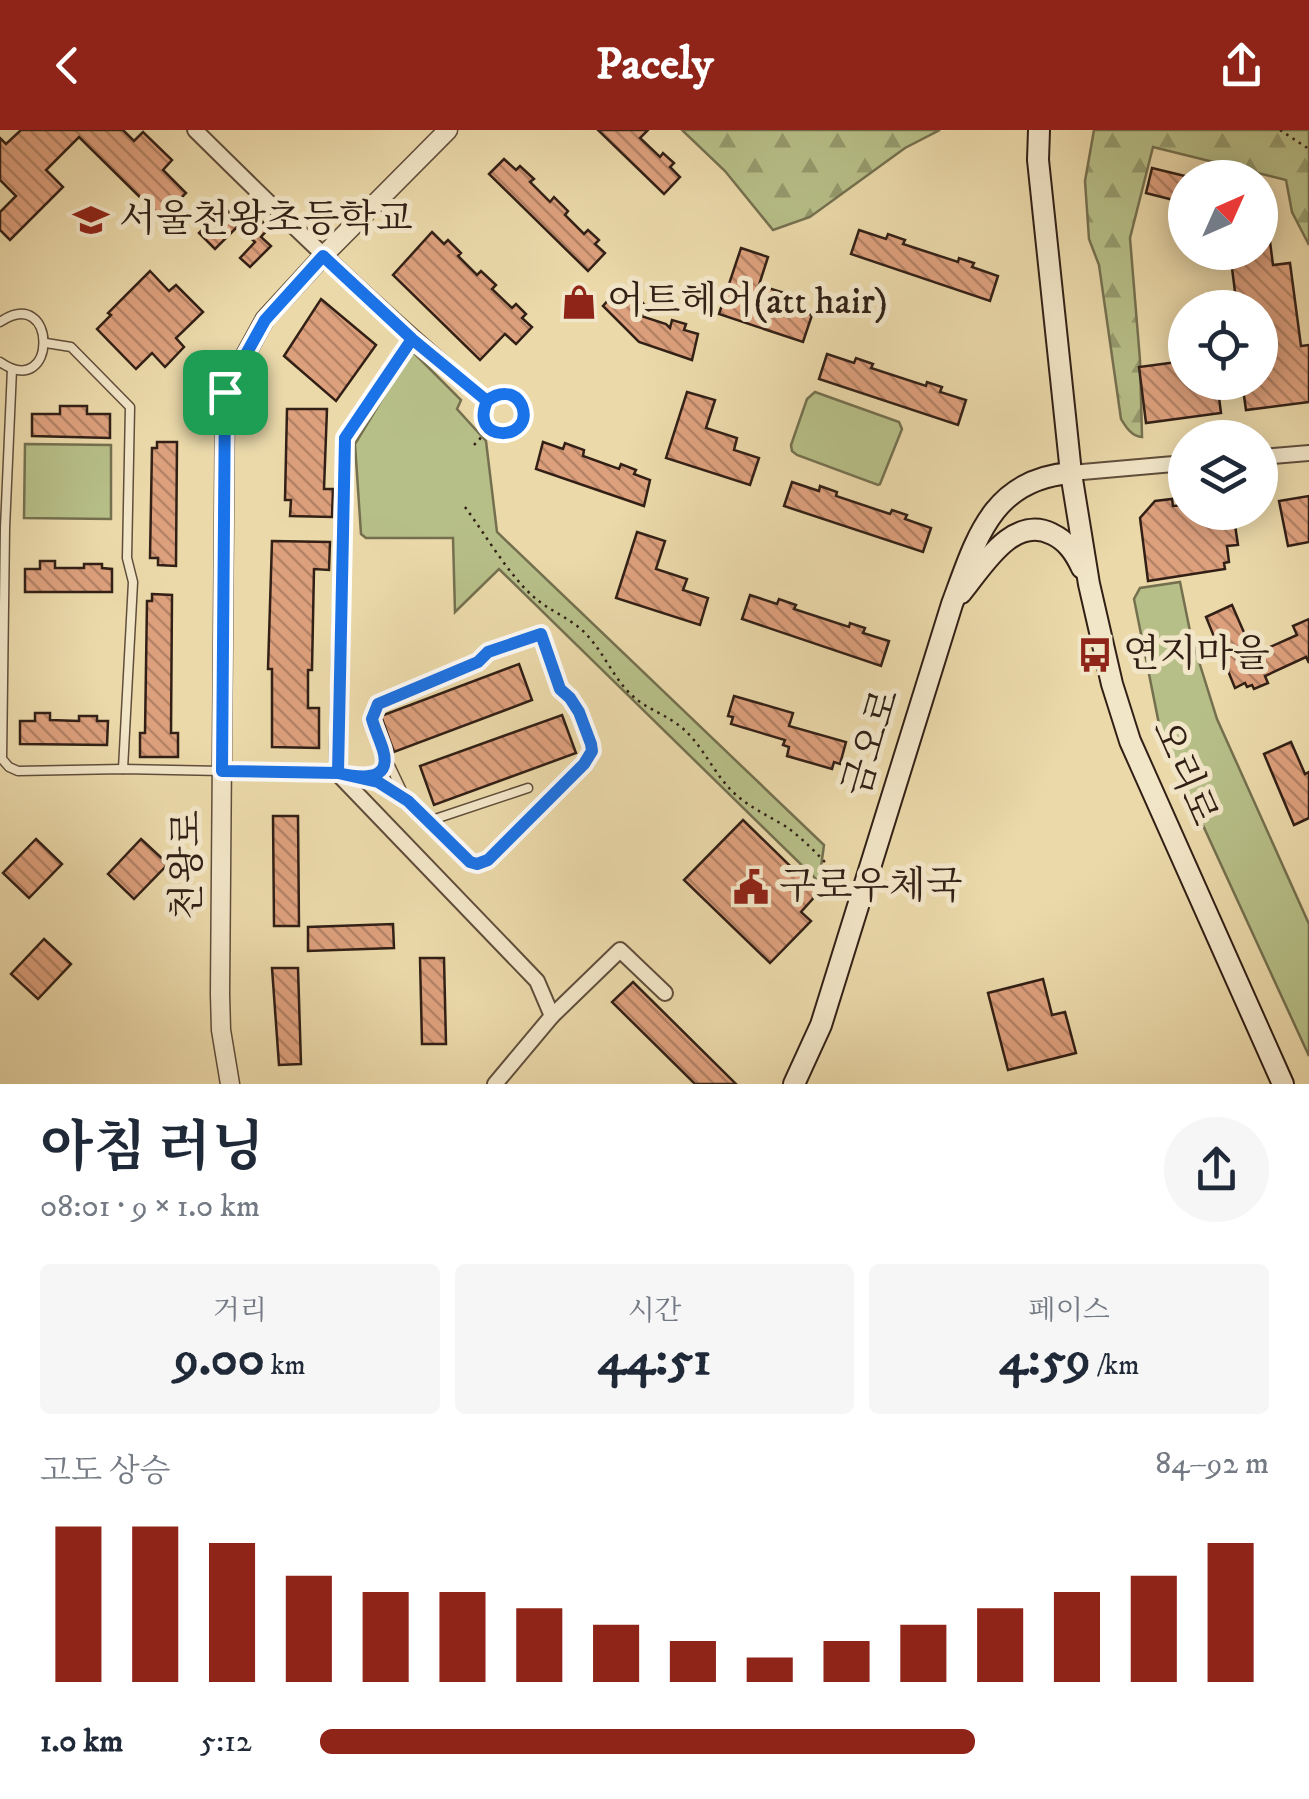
<!DOCTYPE html>
<html lang="ko">
<meta charset="utf-8">
<style>
body{margin:0;font-family:"IM FELL DW Pica","Noto Serif KR",serif;background:#f6f6f7;color:#1f2937;height:100vh;display:flex;flex-direction:column;font-size:38px;white-space:nowrap}
*{box-sizing:border-box;margin:0}
p{font-size:32px;color:#747a83}
.icon{flex:none;width:55px;height:55px;fill:none;stroke:currentColor;stroke-width:2;stroke-linecap:round;stroke-linejoin:round}
.map{position:relative;height:954px;overflow:hidden}
.drawer{display:flex;flex-direction:column;background:#fff;flex:1}
.drawer>*{flex:none}
.needle{width:65px;rotate:45deg}
.tools{position:absolute;left:1168px;top:30px;display:grid;gap:20px}
.tools a{display:grid;place-items:center;width:110px;height:110px;border-radius:50%;background:#fff;box-shadow:0 5px 25px #0003;font-size:50px}
.pin{position:absolute;display:grid;place-items:center;width:85px;height:85px;color:#fff;margin:-42px;border-radius:20px;box-shadow:0 5px 15px #0006}
.round{display:grid;place-items:center;flex:none;width:105px;height:105px;border-radius:52px;background:#f6f6f7}
.headline{display:flex;align-items:center;justify-content:space-between;height:170px;padding:0 40px}
h1{font-size:55px;font-weight:700;line-height:75px}
.figures{display:grid;grid-template-columns:repeat(3,1fr);gap:15px;height:170px;padding:10px 40px}
.figures div{display:grid;align-content:center;border-radius:10px;background:#f6f6f7;text-align:center}
.figures b{font-size:50px;font-weight:700}
.figures small{font-size:28px;font-weight:400}
.figures p{font-size:28px}
.chart{height:280px;padding:20px 40px}
.chart p{display:flex;justify-content:space-between}
.chart svg{width:100%;height:180px;margin-top:10px;stroke:#8f2418;stroke-width:6}
ul{padding:0 40px;list-style:none;font-size:32px}
li{display:grid;grid-template-columns:160px 120px 1fr;align-items:center;height:75px}
li i{height:25px;border-radius:12px;background:#8f2418}
header{display:flex;justify-content:space-between;align-items:center;height:130px;padding:0 40px;background:#8f2418;color:#fff;font-size:45px;font-weight:700}
.map>svg:first-child{display:block}
</style>
<header><svg class="icon" aria-label="back" viewBox="0 0 24 24"><path d="M15 5l-7 7 7 7"/></svg>Pacely<svg class="icon" aria-label="share" viewBox="0 0 24 24"><path d="M12 15V3M7 8l5-5 5 5M5 13v7h14v-7"/></svg></header>
<div class="map">
<svg width="1309" height="954" viewBox="0 0 1309 954">
<defs>
<pattern id="forest-firs" width="22" height="20" patternUnits="userSpaceOnUse" patternTransform="scale(2.5)"><rect width="22" height="20" fill="#b7bf88"/><path d="M5 1l3.5 6h-7zM16 11l3.5 6h-7z" fill="#959b6e"/></pattern>
<pattern id="building-back-hatch" width="6" height="6" patternUnits="userSpaceOnUse" patternTransform="scale(2.5)"><rect width="6" height="6" fill="#dda07d"/><path d="M-1 5l2 2M0 0l6 6M5-1l2 2" fill="none" stroke="#b48265"/></pattern>
</defs>
<rect width="100%" height="100%" fill="#ebd9aa"/>
<filter id="stains"><feTurbulence type="fractalNoise" baseFrequency=".002" numOctaves="4"/><feColorMatrix values="0 0 0 0 .2 0 0 0 0 .09 0 0 0 0 .02 0 0 0 .5 -.17"/></filter>
<radialGradient id="worn" r=".72"><stop offset=".6" stop-color="#630" stop-opacity="0"/><stop offset="1" stop-color="#630" stop-opacity=".3"/></radialGradient>
<g fill="#b7bf88" stroke="#74704f" stroke-width="2.5">
<path d="M410,223L415,224L461,270L457,279L486,311L497,402L824,715L819,752L499,439L455,482L453,408H366L361,404L355,314Z"/>
<path d="M815,262L899,292L902,299L880,354L878,355L797,325L792,321L791,315L807,269Z"/>
<path d="M25,314L111,315V389L24,388Z"/>
<path d="M1180,452L1191,506L1217,589L1309,794V926L1161,604L1134,469L1140,458Z"/>
</g>
<g fill="url(#forest-firs)" stroke="#74704f" stroke-width="2.5">
<path d="M682,0H940L905,18L810,87L773,100L725,41Z"/>
<path d="M1094,0H1309V115L1292,82L1286,50L1153,17L1130,108L1140,230L1142,307C1132,307 1126,297 1121,289L1099,135L1089,109L1085,51Z"/>
</g>
<g fill="url(#building-back-hatch)" stroke="#322016" stroke-width="2.5">
<path d="M21,0H123L134,11L143,2L172,30L163,40L186,63L161,88L79,7L46,40L63,57L10,110L0,100V82L16,66L0,50V8L6,14Z"/>
<path d="M598,0H648L640,8L660,27L663,23L674,33L670,37L680,47L664,64Z"/>
<path d="M504,29L516,40L520,36L534,49L530,52L550,72L554,67L568,81L565,85L584,104L588,100L599,110L595,114L605,123L588,141L489,44Z"/>
<path d="M1152,38L1185,46V73L1146,63Z"/>
<path d="M244,74L269,98L261,107L271,116L250,137L240,128L255,112L238,96L215,119L199,103L219,82L224,87L232,78L236,82Z"/>
<path d="M1268,96L1273,135L1290,133L1301,216L1309,215V272L1246,280L1242,252H1260V178H1237L1230,122H1260V97Z"/>
<path d="M859,100L886,109L888,104L905,110L903,114L958,132L959,128L974,133L972,137L998,146L990,171L851,124Z"/>
<path d="M432,102L444,114L448,110L461,123L458,126L477,145L481,141L496,155L492,159L512,178L516,174L526,184L522,188L532,197L516,214L505,204L480,230L393,145Z"/>
<path d="M741,118L768,127L759,155L791,165L787,177L812,185L803,212L719,184Z"/>
<path d="M150,141L169,161L176,155L203,182L176,208L184,217L165,237L152,223L136,239L97,199L111,185L108,183Z"/>
<path d="M619,158L630,169L634,164L648,178L641,186L666,194L670,198L672,190L686,194L684,200L698,204L692,230L639,212L603,176Z"/>
<path d="M321,169L376,215L336,271L284,226Z"/>
<path d="M827,224L854,233L856,228L873,234L871,238L926,256L927,252L942,257L940,262L966,270L958,295L819,249Z"/>
<path d="M1185,231V252H1217L1221,283L1146,293L1139,237Z"/>
<path d="M687,262L715,270L706,298L737,308L734,320L759,328L750,355L666,328Z"/>
<path d="M60,276H87V284H110V308L32,306V284H60Z"/>
<path d="M287,279H327L324,359H333L332,387L290,386L291,370H285Z"/>
<path d="M157,312H177L176,436L158,435V428H150L152,318H157Z"/>
<path d="M543,312L563,319L565,313L584,320L583,326L619,339L621,334L636,340L634,344L650,350L644,376L536,339Z"/>
<path d="M792,352L819,361L820,356L837,362L836,366L890,384L892,380L907,385L905,389L931,398L923,422L784,376Z"/>
<path d="M1309,366V412L1288,416L1279,371Z"/>
<path d="M1172,369L1173,376L1185,375V382H1233L1238,415L1227,416L1229,432L1224,433L1225,439L1148,451L1140,388L1155,371Z"/>
<path d="M637,402L665,411L656,439L687,449L683,460L708,468L700,495L616,468Z"/>
<path d="M272,411L330,412L329,440L314,439L312,540H308V578H319V618L272,617V539H268Z"/>
<path d="M40,431H55V438H84V434H102V438L112,439V462H25V439H40Z"/>
<path d="M152,464L172,465L171,603H178V627H140V603H145L147,471H152Z"/>
<path d="M750,465L777,474L779,469L796,475L794,479L849,497L850,493L865,498L863,503L889,511L881,536L742,489Z"/>
<path d="M1232,475L1246,507L1254,504L1261,521L1297,505L1293,496L1309,489V533L1306,527L1265,546L1268,553L1254,559L1252,555L1247,557L1245,553L1235,558L1206,487Z"/>
<path d="M519,534L532,570L394,622L381,586Z"/>
<path d="M734,566L793,583L789,596L846,612L840,634L834,632L832,639L787,626L789,617L783,615L785,610L731,594L733,587L728,586Z"/>
<path d="M35,583H50V590L79,591V586H97V591H108L107,615L20,614V591H35Z"/>
<path d="M562,585L576,623L434,675L420,636Z"/>
<path d="M1291,612L1305,644L1309,642V688L1294,695L1264,624Z"/>
<path d="M273,686H298L299,796H274Z"/>
<path d="M743,690L818,763L801,782L811,791L770,833L684,750Z"/>
<path d="M36,709L62,734L29,768L3,743Z"/>
<path d="M141,709L168,734L134,769L108,744Z"/>
<path d="M393,794L394,818L308,821V797Z"/>
<path d="M44,809L71,834L38,869L11,844Z"/>
<path d="M420,828H444L446,914H422Z"/>
<path d="M272,838H298L301,934L279,935Z"/>
<path d="M1043,849L1052,885L1065,882L1076,923L1008,940L988,863Z"/>
<path d="M633,852L736,954H695L612,872Z"/>
</g>
<g fill="none" stroke-linecap="round" stroke-linejoin="round">
<defs>
<g id="service">
<path d="M0,192C58,153 58,272 0,232"/>
<path d="M46,213L71,217L130,277L127,428L133,452L123,639"/>
<path d="M12,239L5,398L2,629L9,637L18,641L123,639L222,641"/>
<circle cx="503" cy="283" r="20"/>
<path d="M385,625L405,667"/>
<path d="M342,644C385,653 397,661 429,691L528,658"/>
<path d="M362,648C414,636 357,604 378,574L478,532L489,522L541,504L560,559L570,568L579,582L591,614L589,627L494,725C489,729 486,733 479,734C465,735 439,701 429,691"/>
</g>
<g id="minor">
<path d="M195,0C290,94 385,186 487,271"/>
<path d="M1260,327L1309,323"/>
<path d="M1071,343L1185,333"/>
<path d="M222,641L337,643L345,308L412,209"/>
<path d="M337,643L537,851L552,886L495,954"/>
<path d="M552,886L620,820L665,863"/>
</g>
<path id="tertiary" d="M230,954L221,900L220,864L225,262L265,189L323,126L448,0"/>
<g id="secondary">
<path d="M1039,0L1038,30L1071,343L1089,454L1112,554L1130,611L1283,954"/>
<path d="M961,463C982,438 1012,384 1052,404C1067,411 1075,423 1082,438"/>
<path d="M794,954L821,895L952,474C976,410 991,349 1071,343"/>
</g>
</defs>
<use href="#service" stroke="#604e3b" stroke-width="11"/>
<use href="#minor" stroke="#604e3b" stroke-width="18"/>
<use href="#tertiary" stroke="#604e3b" stroke-width="21"/>
<use href="#secondary" stroke="#322016" stroke-width="24"/>
<g stroke="#322016" stroke-width="2.5" stroke-dasharray="2.5 5" stroke-linecap="butt">
<path d="M1280,0L1309,19"/>
<path d="M474,315L490,298"/>
<path d="M465,377C485,404 510,447 535,468C550,481 570,488 585,503C605,523 614,551 636,569C650,580 668,586 681,597C703,615 713,643 734,663C749,677 767,685 785,696C807,711 827,735 846,754"/>
</g>
<use href="#service" stroke="#f2e6c8" stroke-width="8"/>
<use href="#minor" stroke="#f2e6c8" stroke-width="14"/>
<use href="#tertiary" stroke="#f2e6c8" stroke-width="18"/>
<use href="#secondary" stroke="#f2e6c8" stroke-width="20"/>
</g>
<g fill="none" stroke-linecap="round" stroke-linejoin="round">
<defs>
<path id="route" d="M225,262L222,641L338,643L378,652L408,671L470,732L477,734L488,730L584,634L592,621L591,614L579,582L570,568L560,559L541,504L488,522L478,532L378,574L372,589C375,600 380,610 383,620C393,654 356,647 338,643L345,308L412,209L487,271C468,315 535,311 522,276C515,260 498,262 487,271L412,209L323,126L265,190L225,262"/>
</defs>
<use href="#route" stroke="#fff" stroke-width="20"/>
<use href="#route" stroke="#1a73e8" stroke-width="12"/>
</g>
<defs>
<symbol id="school-bare" viewBox="-9 -9 18 18"><path d="M0-5L7-2L0 1L-7-2ZM-4 1L0 2.5L4 1V4Q0 6-4 4Z" fill="#8f2418" stroke="#f2e6c8" stroke-width="2.5" paint-order="stroke"/></symbol>
<symbol id="shop-bare" viewBox="-9 -9 18 18"><path d="M-5-2.5h2.3a2.7 3.5 0 0 1 5.4 0H5L5.5 6h-11ZM-1.5-2.5h3a1.5 2.3 0 0 0-3 0Z" fill="#8f2418" stroke="#f2e6c8" stroke-width="2.5" paint-order="stroke"/></symbol>
<symbol id="bus-bare" viewBox="-9 -9 18 18"><path d="M-5-6H5V4H4V6H2V4H-2V6H-4V4H-5ZM-3.5-4V0h7V-4ZM-3.5 1.2v1.5H-2V1.2ZM2 1.2v1.5H3.5V1.2Z" fill="#8f2418" stroke="#f2e6c8" stroke-width="2.5" paint-order="stroke"/></symbol>
<symbol id="civic-bare" viewBox="-9 -9 18 18"><path d="M-.6-6.5H3V-4.5H.6V-3L4-1V1h2V6H-6V1h2V-1L-.6-3ZM-1.2 2.5V6h2.4V2.5Z" fill="#8f2418" stroke="#f2e6c8" stroke-width="2.5" paint-order="stroke"/></symbol>
</defs>
<g fill-rule="evenodd">
<use href="#school-bare" x="66" y="65" width="50" height="50"/>
<use href="#shop-bare" x="554" y="147" width="50" height="50"/>
<use href="#bus-bare" x="1070" y="500" width="50" height="50"/>
<use href="#civic-bare" x="726" y="732" width="50" height="50"/>
</g>
<g text-anchor="middle" dominant-baseline="central" stroke-width="10" stroke-linejoin="round" paint-order="stroke">
<g font-size="38" fill="#322016" stroke="#f2e6c8" text-anchor="start">
<text x="119" y="90">서울천왕초등학교</text>
<text x="607" y="172">어트헤어(att hair)</text>
<text x="1123" y="525">연지마을</text>
<text x="779" y="757">구로우체국</text>
</g>
<g font-size="38" fill="#322016" stroke="#f2e6c8">
<text transform="translate(872 613) rotate(-73)">금오로</text>
<text transform="translate(1184 643) rotate(67)">오리로</text>
<text transform="translate(188 735) rotate(-90)">천왕로</text>
</g>
</g>
<rect width="100%" height="100%" filter="url(#stains)"/>
<rect width="100%" height="100%" fill="url(#worn)"/>
</svg>
<div class="tools">
<a><svg class="needle" viewBox="-14 -14 28 28"><path d="M0-13l5 13h-10z" fill="#e53935"/><path d="M0 13l5-13h-10z" fill="#747a83"/></svg></a>
<a><svg class="icon" aria-label="locate" viewBox="0 0 24 24"><circle cx="12" cy="12" r="6"/><path d="M12 2v4M12 18v4M2 12h4M18 12h4"/></svg></a>
<a><svg class="icon" aria-label="layers" viewBox="0 0 24 24"><path d="M12 4l9 5-9 5-9-5zM3 14l9 5 9-5"/></svg></a>
</div>
<div class="pin" style="left:225px;top:262px;background:#1e9e55"><svg class="icon" aria-label="arrive" viewBox="0 0 24 24"><path d="M6 21V4h12l-3 4 3 4H6"/></svg></div>
</div>
<section class="drawer">
<div class="headline"><div><h1>아침 러닝</h1><p>08:01 · 9 × 1.0 km</p></div><a class="round"><svg class="icon" aria-label="share" viewBox="0 0 24 24"><path d="M12 15V3M7 8l5-5 5 5M5 13v7h14v-7"/></svg></a></div>
<div class="figures">
<div><p>거리</p><b>9.00<small> km</small></b></div>
<div><p>시간</p><b>44:51</b></div>
<div><p>페이스</p><b>4:59<small> /km</small></b></div>
</div>
<div class="chart"><p><span>고도 상승</span>84–92 m</p>
<svg viewBox="0 0 160 44" preserveAspectRatio="none"><path d="M5 44V6M15 44V6M25 44V10M35 44V18M45 44V22M55 44V22M65 44V26M75 44V30M85 44V34M95 44V38M105 44V34M115 44V30M125 44V26M135 44V22M145 44V18M155 44V10"/></svg>
</div>
<ul>
<li><b>1.0 km</b>5:12<i style="width:69%"></i></li>
</ul>
</section>
